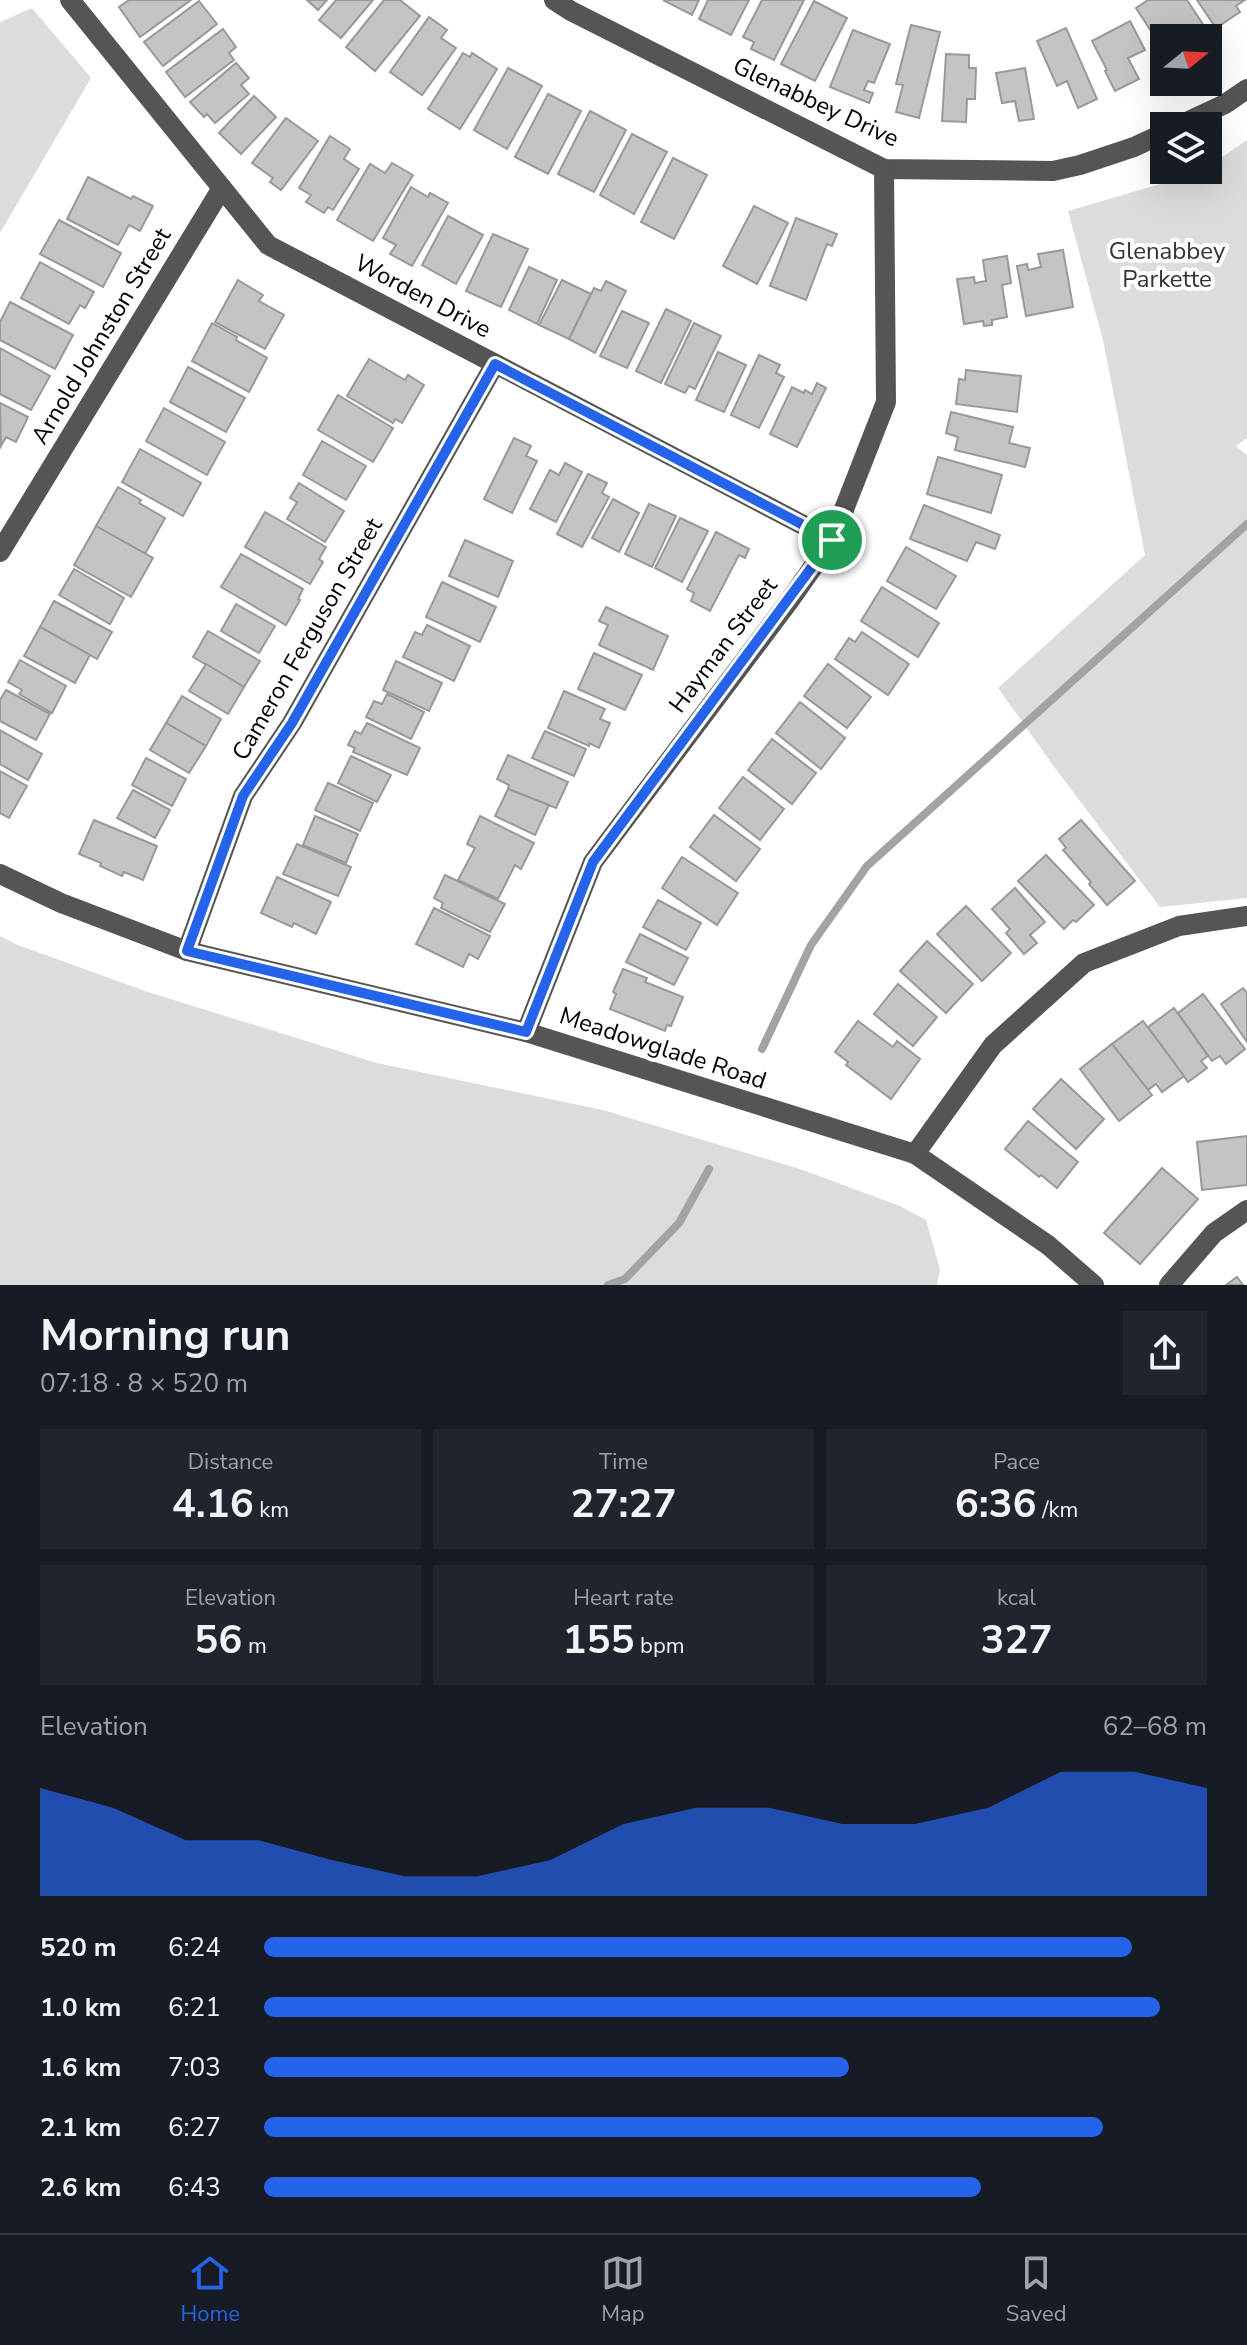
<!DOCTYPE html>
<meta charset="utf-8">
<style>
body{margin:0;font-family:"Nunito Sans",sans-serif;background:#20242c;color:#f1f3f6;height:100vh;display:flex;flex-direction:column;font-size:30px;white-space:nowrap}
*{box-sizing:border-box;margin:0}
p{font-size:26px;color:#9ea1a6}
.icon{flex:none;width:44px;height:44px;fill:none;stroke:currentColor;stroke-width:2;stroke-linecap:round;stroke-linejoin:round}
.map{position:relative;height:1285px;overflow:hidden}
.panel{display:flex;flex-direction:column;background:#171b24;flex:1}
.panel>*{flex:none}
.needle{width:52px;rotate:72deg}
.fabs{position:absolute;left:1150px;top:24px;display:grid;gap:16px}
.fabs a{display:grid;place-items:center;width:72px;height:72px;border-radius:0px;background:#171b24;box-shadow:0 8px 32px #0002;font-size:40px}
.pin{position:absolute;display:grid;place-items:center;width:68px;height:68px;color:#fff;margin:-34px;border:4px solid #fff;border-radius:50%;box-shadow:0 2px 8px #0007}
.round{display:grid;place-items:center;flex:none;width:84px;height:84px;border-radius:0px;background:#20242c}
.overview{display:flex;align-items:center;justify-content:space-between;height:136px;padding:0 40px}
h1{font-size:44px;font-weight:700;line-height:60px}
.figures{display:grid;grid-template-columns:repeat(3,1fr);gap:12px;height:136px;padding:8px 40px}
.figures div{display:grid;align-content:center;border-radius:0px;background:#20242c;text-align:center}
.figures b{font-size:40px;font-weight:700}
.figures small{font-size:22px;font-weight:400}
.figures p{font-size:22px}
.chart{height:224px;padding:16px 40px}
.chart p{display:flex;justify-content:space-between}
.chart svg{width:100%;height:144px;margin-top:8px;fill:#2563eb;opacity:.7}
ul{padding:0 40px;list-style:none;font-size:26px}
li{display:grid;grid-template-columns:128px 96px 1fr;align-items:center;height:60px}
li i{height:20px;border-radius:10px;background:#2563eb}
.menu{display:flex;justify-content:space-around;align-items:center;height:112px;border-top:2px solid #363941;background:#171b24;font-size:22px;color:#9ea1a6}
.menu a{display:grid;justify-items:center;gap:4px}
.menu .selected{color:#2563eb}
.map>svg:first-child{display:block}
</style>
<div class="map">
<svg width="1247" height="1285" viewBox="0 0 1247 1285">
<rect width="100%" height="100%" fill="#fff"/>
<g fill="#dcdcdc">
<path d="M32,8L91,78L0,233V22Z"/>
<path d="M1247,140V438L1236,446L1247,455V898L1160,907L1055,768L998,688L1145,555L1103,340L1068,211L1208,170V167Z"/>
<path d="M0,936L18,945L148,992L377,1063L603,1110L800,1169L900,1206L926,1220L940,1269L937,1285H0Z"/>
</g>
<g fill="none" stroke-linecap="round" stroke-linejoin="round">
<g stroke="#a3a3a3" stroke-width="8">
<path d="M762,1049L811,945L867,866L1247,524"/>
<path d="M608,1285L625,1279L679,1223L709,1169"/>
</g>
</g>
<g fill="#c4c4c4" stroke="#999" stroke-width="2">
<path d="M129,0H191L140,37L119,7Z"/>
<path d="M307,0H327L318,10Z"/>
<path d="M336,0H373L341,38L319,20Z"/>
<path d="M384,0H400L420,16L375,71L346,47Z"/>
<path d="M663,0H699L692,15Z"/>
<path d="M708,0H749L731,35L699,19Z"/>
<path d="M762,0H804L774,60L751,49L754,42L743,37Z"/>
<path d="M1148,0H1187L1210,35L1205,38H1191L1185,29L1181,32L1185,38H1164V51L1136,8Z"/>
<path d="M1197,0H1245L1236,6L1240,12L1216,28Z"/>
<path d="M199,1L217,24L163,66L144,42Z"/>
<path d="M814,1L847,18L815,81L781,64Z"/>
<path d="M429,17L447,30L441,38L456,48L422,95L390,72Z"/>
<path d="M1130,21L1145,50L1128,58L1139,79L1115,91L1105,71L1107,70L1092,41Z"/>
<path d="M911,25L940,32L919,118L896,112L903,85L896,84Z"/>
<path d="M1066,28L1097,99L1078,108L1067,81L1057,86L1037,41Z"/>
<path d="M223,29L236,47L229,53L234,60L185,97L166,72Z"/>
<path d="M853,30L890,44L874,83L868,81L864,90L873,93L869,103L830,87Z"/>
<path d="M463,53L470,57L472,53L497,69L460,129L428,109Z"/>
<path d="M946,54L969,55V68H976L975,99H967L966,122L942,121Z"/>
<path d="M236,63L249,78L241,85L249,94L215,123L207,114L204,117L190,102Z"/>
<path d="M508,68L542,86L507,149L474,130Z"/>
<path d="M1025,68L1034,119L1019,121L1015,101L1002,103L996,73Z"/>
<path d="M548,94L581,111L548,174L515,157Z"/>
<path d="M254,96L276,117L241,154L219,133Z"/>
<path d="M590,111L626,130L594,192L558,174Z"/>
<path d="M286,118L318,141L281,190L270,182L273,178L252,163Z"/>
<path d="M632,134L667,152L634,214L600,195Z"/>
<path d="M330,136L350,149L344,159L359,169L333,210L328,207L324,213L306,202L311,195L299,188Z"/>
<path d="M673,158L707,175L674,239L641,222Z"/>
<path d="M392,163L413,175L373,241L337,220L370,164L385,173Z"/>
<path d="M88,177L131,199L133,196L153,206L140,231L129,225L118,245L67,219Z"/>
<path d="M411,187L428,197L430,193L448,203L412,266L390,254L396,245L383,238Z"/>
<path d="M754,206L788,223L757,284L723,266Z"/>
<path d="M448,216L483,235L456,284L422,265Z"/>
<path d="M796,218L837,234L832,246L827,244L806,300L770,286Z"/>
<path d="M59,220L121,253L103,287L40,254Z"/>
<path d="M493,234L528,249L501,307L466,291Z"/>
<path d="M1063,250L1073,307L1026,316L1017,266L1027,264L1028,270L1041,267L1038,254Z"/>
<path d="M1007,256L1011,283L1002,285L1007,317L992,320V325L984,326L983,321L964,324L957,279L974,277L975,283L986,281L983,260Z"/>
<path d="M40,262L94,292L85,308L80,305L69,324L21,298Z"/>
<path d="M529,267L557,280L537,324L509,310Z"/>
<path d="M238,280L263,295L259,301L284,315L265,349L215,322Z"/>
<path d="M562,280L591,294L569,339L539,325Z"/>
<path d="M606,281L626,291L595,353L569,339L594,288L601,291Z"/>
<path d="M10,302L73,335L55,369L0,340V322Z"/>
<path d="M666,309L691,321L661,383L636,371Z"/>
<path d="M622,311L649,323L627,368L600,356Z"/>
<path d="M212,323L237,337L236,340L267,358L249,392L192,361Z"/>
<path d="M694,323L721,336L695,389L689,386L685,393L665,384Z"/>
<path d="M0,348L50,376L31,410L0,394Z"/>
<path d="M718,352L746,365L724,412L696,400Z"/>
<path d="M759,355L780,365L776,373L784,377L759,428L731,415Z"/>
<path d="M369,359L405,380L408,375L424,385L402,423L395,419L393,423L347,396Z"/>
<path d="M188,367L245,398L226,432L170,402Z"/>
<path d="M966,370L1021,376L1017,412L956,404L959,379L965,380Z"/>
<path d="M817,383L826,388L797,447L770,434L792,387L804,393L805,390L812,394Z"/>
<path d="M338,395L393,428L373,462L318,430Z"/>
<path d="M0,403L28,417L16,442L6,437L1,446Z"/>
<path d="M164,408L225,442L207,475L146,441Z"/>
<path d="M951,412L1013,427L1009,443L1030,448L1025,467L955,450L958,437L946,433Z"/>
<path d="M514,438L531,446L526,456L537,461L512,513L484,499Z"/>
<path d="M322,441L366,466L346,500L303,475Z"/>
<path d="M140,449L201,483L183,516L122,482Z"/>
<path d="M938,457L1002,475L991,513L927,494Z"/>
<path d="M565,463L582,472L556,522L530,509L550,470L559,475Z"/>
<path d="M588,474L607,483L602,493L609,497L582,547L557,534Z"/>
<path d="M299,483L344,511L325,542L287,519L297,502L290,498Z"/>
<path d="M118,487L141,500L139,503L165,518L145,554L96,526Z"/>
<path d="M613,499L639,513L619,552L592,538Z"/>
<path d="M649,504L676,516L652,567L625,554Z"/>
<path d="M924,505L1000,535L995,549L976,542L967,561L910,539Z"/>
<path d="M265,512L326,547L319,559L323,562L310,584L245,547Z"/>
<path d="M680,518L708,531L682,582L655,568Z"/>
<path d="M96,526L153,558L131,597L74,565Z"/>
<path d="M716,532L749,549L745,558L739,555L710,611L691,601L694,593L687,589Z"/>
<path d="M465,540L513,561L498,597L449,576Z"/>
<path d="M906,547L956,576L936,609L887,581Z"/>
<path d="M241,554L303,589L298,599L300,600L286,625L221,587Z"/>
<path d="M74,569L124,598L110,624L59,595Z"/>
<path d="M442,582L496,607L480,642L426,617Z"/>
<path d="M882,587L939,623L918,657L861,621Z"/>
<path d="M54,601L112,632L97,659L40,627Z"/>
<path d="M236,604L275,626L259,653L221,631Z"/>
<path d="M606,607L668,636L653,670L599,645L608,625L599,621Z"/>
<path d="M427,625L470,646L454,681L403,657L415,632L422,635Z"/>
<path d="M40,627L90,655L75,683L24,656Z"/>
<path d="M208,631L260,661L244,687L193,657Z"/>
<path d="M862,632L909,664L888,695L835,659L849,638L855,642Z"/>
<path d="M594,653L642,675L625,710L578,689Z"/>
<path d="M20,660L66,686L52,713L19,694L22,690L8,682Z"/>
<path d="M396,661L442,683L429,711L383,690Z"/>
<path d="M206,664L244,687L228,714L189,691Z"/>
<path d="M828,664L871,697L847,728L804,696Z"/>
<path d="M6,690L50,714L36,740L0,721V700Z"/>
<path d="M564,691L605,709L600,719L610,723L599,748L589,743V746L548,728Z"/>
<path d="M387,694L424,712L411,739L366,717L374,701L382,704Z"/>
<path d="M182,696L221,719L206,746L166,723Z"/>
<path d="M800,702L845,738L821,769L776,733Z"/>
<path d="M166,723L206,746L189,773L150,750Z"/>
<path d="M367,723L420,748L407,775L353,752L355,748L348,745L355,731L361,734Z"/>
<path d="M0,730L42,754L28,780L0,764Z"/>
<path d="M545,731L586,749L574,776L532,758Z"/>
<path d="M772,739L816,773L792,804L748,770Z"/>
<path d="M508,755L568,782L556,808L508,789L509,785L497,779Z"/>
<path d="M351,756L391,775L377,802L338,783Z"/>
<path d="M146,758L186,779L172,806L132,785Z"/>
<path d="M0,771L27,786L9,818L0,813Z"/>
<path d="M743,777L784,809L760,840L719,808Z"/>
<path d="M328,783L373,803L360,831L315,810Z"/>
<path d="M508,789L549,805L535,835L495,816Z"/>
<path d="M133,790L170,810L155,838L117,818Z"/>
<path d="M714,815L760,849L736,881L690,847Z"/>
<path d="M315,816L358,834L346,863L303,845Z"/>
<path d="M480,816L534,843L521,869L515,865L498,899L458,880L475,848L467,844Z"/>
<path d="M94,820L157,846L143,880L124,872L122,876L100,866L101,863L79,854Z"/>
<path d="M1081,820L1135,881L1107,905L1089,884L1091,882L1063,850L1066,848L1059,839Z"/>
<path d="M297,844L351,867L338,896L283,874Z"/>
<path d="M1046,855L1094,905L1076,922L1073,920L1064,929L1018,881Z"/>
<path d="M682,857L738,893L717,925L662,888Z"/>
<path d="M445,875L505,904L490,932L441,908L443,903L434,898Z"/>
<path d="M277,877L331,902L316,934L294,923L292,927L261,913Z"/>
<path d="M1015,888L1045,922L1030,935L1037,943L1024,954L1006,933L1010,929L992,909Z"/>
<path d="M658,900L701,923L686,950L643,927Z"/>
<path d="M966,906L1011,953L982,981L937,934Z"/>
<path d="M434,908L490,936L478,959L469,954L463,967L416,944Z"/>
<path d="M640,934L688,958L674,985L626,962Z"/>
<path d="M927,941L973,984L946,1013L900,971Z"/>
<path d="M623,969L647,978L645,982L683,997L671,1026L667,1025L665,1031L610,1009L616,994L613,992Z"/>
<path d="M898,984L937,1017L913,1046L874,1014Z"/>
<path d="M1243,988L1247,993V1042L1221,1004Z"/>
<path d="M1203,994L1245,1049L1226,1064L1220,1056L1212,1061L1178,1013Z"/>
<path d="M1174,1008L1208,1056L1201,1061L1207,1068L1188,1082L1148,1027Z"/>
<path d="M858,1021L893,1047L897,1041L920,1059L891,1099L846,1065L848,1062L835,1052Z"/>
<path d="M1143,1021L1184,1076L1162,1092L1156,1084L1148,1090L1112,1044Z"/>
<path d="M1112,1044L1152,1095L1119,1121L1080,1069Z"/>
<path d="M1061,1079L1104,1119L1076,1149L1033,1109Z"/>
<path d="M1028,1121L1078,1162L1057,1188L1041,1175L1039,1177L1005,1149Z"/>
<path d="M1247,1136V1185L1202,1190L1197,1142Z"/>
<path d="M1162,1168L1198,1199L1140,1264L1104,1233Z"/>
<path d="M1237,1277L1243,1285H1226Z"/>
</g>
<g fill="none" stroke-linecap="round" stroke-linejoin="round">
<g stroke="#555" stroke-width="20">
<path d="M70,0L268,245L832,540"/>
<path d="M554,0L571,11L884,169L1053,171L1080,165L1134,147L1164,133"/>
<path d="M1178,126L1225,104L1247,89"/>
<path d="M0,552L222,188"/>
<path d="M0,874L61,903L187,951L526,1032L915,1154L1048,1245L1094,1285"/>
<path d="M187,951L243,796L292,723L495,364"/>
<path d="M526,1032L593,862L790,600L832,540L886,402L884,169"/>
<path d="M915,1154L993,1045L1084,963L1179,926L1247,916"/>
<path d="M1169,1285L1214,1233L1247,1210"/>
</g>
</g>
<g fill="none" stroke-linecap="round" stroke-linejoin="round">
<defs>
<path id="route" d="M495,364L832,540L593,862L526,1032L187,951L243,796L292,723Z"/>
</defs>
<use href="#route" stroke="#fff" stroke-width="16"/>
<use href="#route" stroke="#2563eb" stroke-width="10"/>
</g>
<g text-anchor="middle" dominant-baseline="central" stroke-width="8" stroke-linejoin="round" paint-order="stroke">
<g font-size="24" fill="#000" stroke="#fff">
<text transform="translate(816 102) rotate(25)">Glenabbey Drive</text>
<text transform="translate(423 296) rotate(28)">Worden Drive</text>
<text transform="translate(101 336) rotate(-59)">Arnold Johnston Street</text>
<text transform="translate(307 639) rotate(-60)">Cameron Ferguson Street</text>
<text transform="translate(723 645) rotate(-53)">Hayman Street</text>
<text transform="translate(663 1048) rotate(18)">Meadowglade Road</text>
</g>
<g font-size="24" fill="#333" stroke="#fff">
<text x="1167" y="251">Glenabbey<tspan x="1167" dy="28">Parkette</tspan></text>
</g>
</g>
</svg>
<div class="fabs">
<a><svg class="needle" viewBox="-14 -14 28 28"><path d="M0-13l5 13h-10z" fill="#e53935"/><path d="M0 13l5-13h-10z" fill="#9ea1a6"/></svg></a>
<a><svg class="icon" aria-label="layers" viewBox="0 0 24 24"><path d="M12 4l9 5-9 5-9-5zM3 14l9 5 9-5"/></svg></a>
</div>
<div class="pin" style="left:832px;top:540px;background:#1e9e55"><svg class="icon" aria-label="arrive" viewBox="0 0 24 24"><path d="M6 21V4h12l-3 4 3 4H6"/></svg></div>
</div>
<section class="panel">
<div class="overview"><div><h1>Morning run</h1><p>07:18 · 8 × 520 m</p></div><a class="round"><svg class="icon" aria-label="share" viewBox="0 0 24 24"><path d="M12 15V3M7 8l5-5 5 5M5 13v7h14v-7"/></svg></a></div>
<div class="figures">
<div><p>Distance</p><b>4.16<small> km</small></b></div>
<div><p>Time</p><b>27:27</b></div>
<div><p>Pace</p><b>6:36<small> /km</small></b></div>
</div>
<div class="figures">
<div><p>Elevation</p><b>56<small> m</small></b></div>
<div><p>Heart rate</p><b>155<small> bpm</small></b></div>
<div><p>kcal</p><b>327</b></div>
</div>
<div class="chart"><p><span>Elevation</span>62–68 m</p>
<svg viewBox="0 0 160 44" preserveAspectRatio="none"><path d="M0 44V11L10 17L20 27L30 27L40 33L50 38L60 38L70 33L80 22L90 17L100 17L110 22L120 22L130 17L140 6L150 6L160 11V44z"/></svg>
</div>
<ul>
<li><b>520 m</b>6:24<i style="width:92%"></i></li>
<li><b>1.0 km</b>6:21<i style="width:95%"></i></li>
<li><b>1.6 km</b>7:03<i style="width:62%"></i></li>
<li><b>2.1 km</b>6:27<i style="width:89%"></i></li>
<li><b>2.6 km</b>6:43<i style="width:76%"></i></li>
</ul>
</section>
<nav class="menu">
<a class="selected"><svg class="icon" aria-label="home" viewBox="0 0 24 24"><path d="M3 11l9-7 9 7M6 9v11h12V9"/></svg>Home</a>
<a><svg class="icon" aria-label="map" viewBox="0 0 24 24"><path d="M3 6l6-2 6 2 6-2v14l-6 2-6-2-6 2zM9 4v14M15 6v14"/></svg>Map</a>
<a><svg class="icon" aria-label="saved" viewBox="0 0 24 24"><path d="M7 4h10v16l-5-4-5 4z"/></svg>Saved</a>
</nav>
